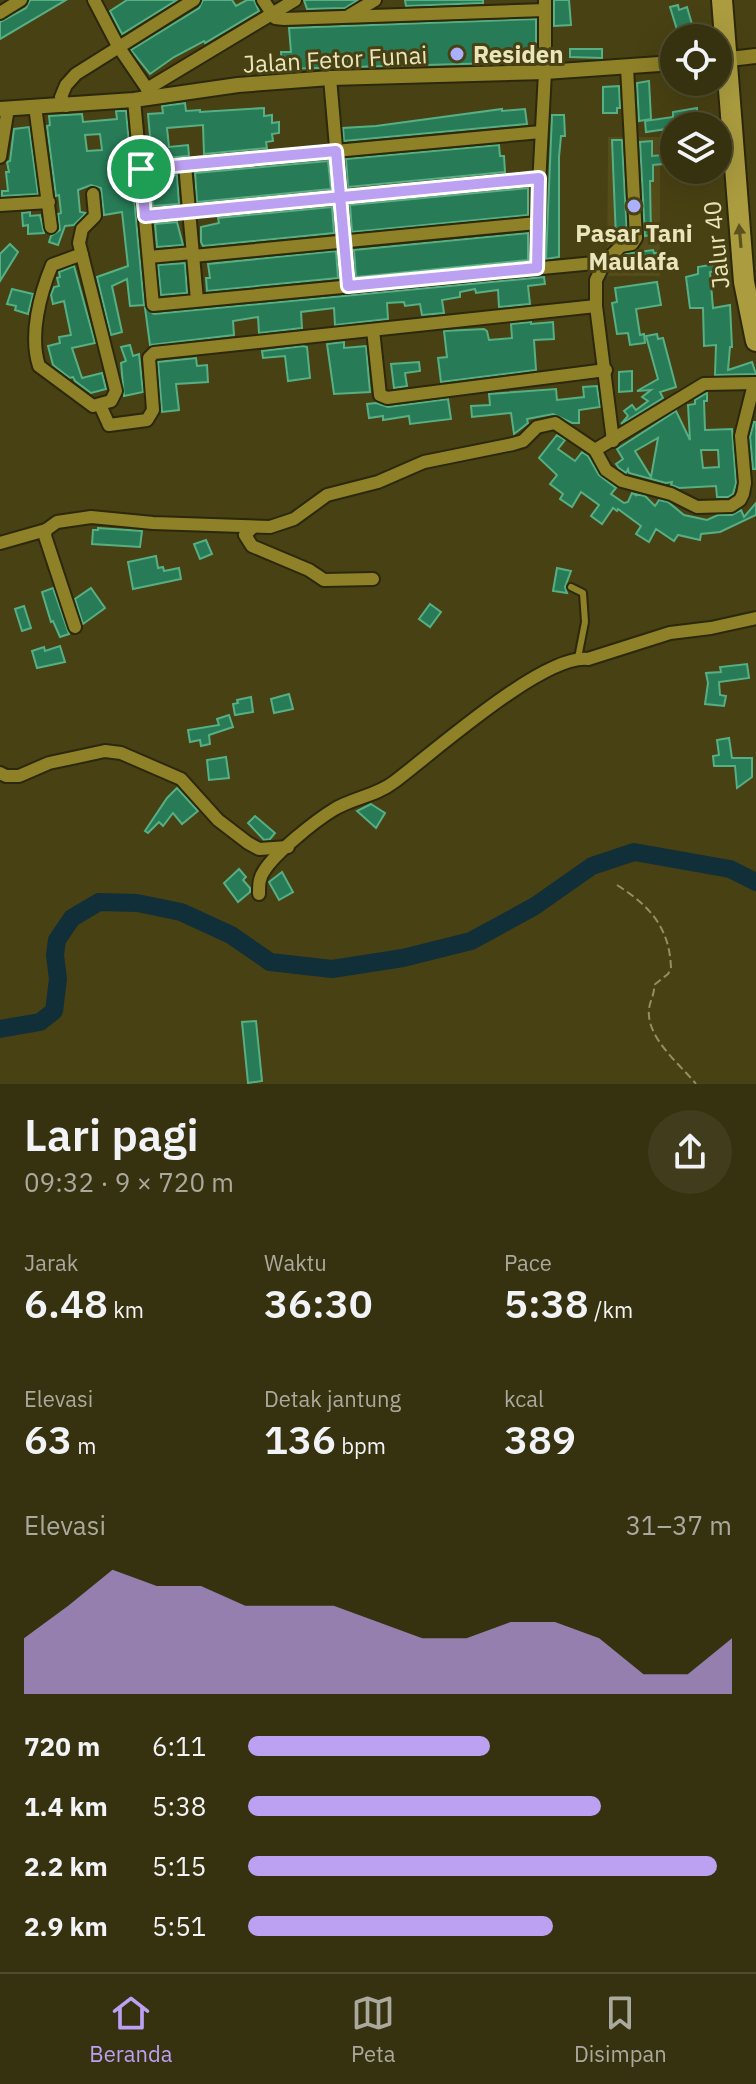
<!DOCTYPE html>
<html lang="id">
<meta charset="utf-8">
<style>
body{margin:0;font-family:"IBM Plex Sans",sans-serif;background:#413d1c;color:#f1f3f6;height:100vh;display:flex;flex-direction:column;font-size:30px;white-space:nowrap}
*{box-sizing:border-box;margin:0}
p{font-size:26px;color:#aaa99e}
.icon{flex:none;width:44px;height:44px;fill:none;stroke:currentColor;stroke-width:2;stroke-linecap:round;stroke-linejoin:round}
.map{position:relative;height:1084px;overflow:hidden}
.side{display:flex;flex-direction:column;background:#36310e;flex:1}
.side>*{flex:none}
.fabs{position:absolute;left:660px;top:24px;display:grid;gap:16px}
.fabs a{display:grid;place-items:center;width:72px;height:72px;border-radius:50%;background:#36310e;box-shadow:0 8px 32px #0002,0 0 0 2px #504c2e;font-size:40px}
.pin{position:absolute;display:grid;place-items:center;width:68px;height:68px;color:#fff;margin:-34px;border:4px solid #fff;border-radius:50%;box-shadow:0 2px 8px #0007}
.round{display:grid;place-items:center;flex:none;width:84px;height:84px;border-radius:42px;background:#413d1c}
.overview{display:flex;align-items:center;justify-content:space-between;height:136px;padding:0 24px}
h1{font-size:44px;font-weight:600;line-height:60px}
.stats{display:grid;grid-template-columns:repeat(3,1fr);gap:12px;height:136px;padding:8px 24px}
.stats div{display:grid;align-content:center}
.stats b{font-size:40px;font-weight:600}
.stats small{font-size:22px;font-weight:400}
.stats p{font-size:22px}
.chart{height:224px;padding:16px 24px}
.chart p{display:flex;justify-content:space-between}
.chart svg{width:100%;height:144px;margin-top:8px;fill:#bca0f2;opacity:.7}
ul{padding:0 24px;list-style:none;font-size:26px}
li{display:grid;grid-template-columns:128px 96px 1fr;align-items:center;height:60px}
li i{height:20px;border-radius:10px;background:#bca0f2}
.dock{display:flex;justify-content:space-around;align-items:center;height:112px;border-top:2px solid #504c2e;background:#36310e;font-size:22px;color:#aaa99e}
.dock a{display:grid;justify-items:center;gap:4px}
.dock .current{color:#bca0f2}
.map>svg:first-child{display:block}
</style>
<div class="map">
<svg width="756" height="1084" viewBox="0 0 756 1084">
<rect width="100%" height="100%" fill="#484113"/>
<path fill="#544c19" d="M608,137H660V276H607Z"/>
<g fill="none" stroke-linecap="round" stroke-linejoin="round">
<path stroke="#102f39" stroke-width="18" d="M0,1029L40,1022L54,1011L58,979L55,955L57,940L72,918L99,902L137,903L181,912L231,935L270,962L332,969L403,958L471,941L535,906L592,866L634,852L730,869L756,882"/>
</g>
<g fill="#277c57" stroke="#57af84" stroke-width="2" fill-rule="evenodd">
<path d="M30,0H66L0,39V22L26,8Z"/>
<path d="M127,0H177L122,34L110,11Z"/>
<path d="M203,0H232L236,6L247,0H254L259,11L205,43L204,41L174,57L150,74L131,50L199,8Z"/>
<path d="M304,0H358L345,8L307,9Z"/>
<path d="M405,0H483V3L406,6Z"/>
<path d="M554,0H569L571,25L554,26Z"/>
<path d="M678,5L679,10L687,7L696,38H685V31L678,33L670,7Z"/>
<path d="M536,19V53H532V62L497,60V63L282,69L281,52H291L289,28Z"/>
<path d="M570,49H602V58L570,57Z"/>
<path d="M649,81L651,119L639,121L637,83Z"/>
<path d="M619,86L620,108H617V113H603V87Z"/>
<path d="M185,103L186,111L200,110V112L264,108V116L272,115V123L279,122V133L272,134L273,141L266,142L267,148L204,154L203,125L167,128L169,147L188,145L189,156L152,159L148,114L163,113L162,106Z"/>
<path d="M697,108V112H702L703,123L674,126V149H669L667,129L646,132L645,121L673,117V112Z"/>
<path d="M502,109V111L525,109L527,124L344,141L343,128L376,126Z"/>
<path d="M116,111H126L144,305L130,306L127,279L112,286L122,332L111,335L97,277L128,266L122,212L104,215L101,188L91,185L78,190L80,212L86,213L74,225L65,226L58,245L49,242L51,236L60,230L58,214L61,213L59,195L56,196L47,126L50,125L49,116L82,114L83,122L117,119ZM100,134L102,150L87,151L85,135Z"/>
<path d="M552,115H564L565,136H561L559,157V257L546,259Z"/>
<path d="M29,127L38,194L2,196V191H8L6,172H9L7,162L10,161L14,129Z"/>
<path d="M612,140H622L627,236L616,239Z"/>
<path d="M652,141V156L674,154V163L653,165V181H650L651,235L645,236L640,142Z"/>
<path d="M499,145L500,156H504L505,172L348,187L346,159Z"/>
<path d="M328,161L331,189L197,202L195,173Z"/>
<path d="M177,175L179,204L153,206L151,188L155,187L154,177Z"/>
<path d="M528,188V215L352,232L350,205Z"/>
<path d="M332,207L334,233L203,246L201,242V227L219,223L218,218Z"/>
<path d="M30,212V216L40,215L44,233L28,234V225L23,226L22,213Z"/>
<path d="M177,222L183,245L157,247L155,224Z"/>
<path d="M528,233V260L356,277L354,250Z"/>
<path d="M10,244L18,252L0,281V254Z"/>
<path d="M653,250L654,253H667V267L623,270V257L625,254Z"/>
<path d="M336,251L338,278L207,291L206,278H210L208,264Z"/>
<path d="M185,263L187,293L161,295L158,265Z"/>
<path d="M721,263L723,270L710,272L713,308L730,305L732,347H730L728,370L752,362L756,374L715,375L716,345L704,346L703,308H690L686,277L698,274V267Z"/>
<path d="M74,266L95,343L72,348L82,378L102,373L106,389L91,393L75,381L73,377L70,378L53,365L48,346L60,343L59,337L71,335L64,301L53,304L51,295L54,287L59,286L57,278L60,277L59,272Z"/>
<path d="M544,277L545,284L528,286L530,304L499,307L498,290L476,293L475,289L460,292V297L442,300L444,313L422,315L420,304L405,306L404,302L387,303L388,319L335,325L334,308L301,312L302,328L259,333L258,317L233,321L234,335L150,345L145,308L154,314Z"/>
<path d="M657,282L661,305L636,309L640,335L644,334L645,343L630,345L628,333L617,334L612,303L617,302L615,288Z"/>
<path d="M12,289L33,294L28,314L15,310L16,306L7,304Z"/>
<path d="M531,322V324L553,322L554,339L534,340L536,370L441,382L438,358L447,357L444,331L484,329L487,331L489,340L512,338L511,324Z"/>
<path d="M657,334L658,339L663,338L676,387L660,392L663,398L621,424L628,416L624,411L632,405L636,410L648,401L642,397L651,390L637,391L658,379L646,336Z"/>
<path d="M344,342V348L366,346L370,392L334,394L327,344Z"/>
<path d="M130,345L133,356L139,354L143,392L124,396L121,363L126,361L121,347Z"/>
<path d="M303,346L307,347L310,378L288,381L285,356L263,358L262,351Z"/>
<path d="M196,358L197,366L207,365L208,382L176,384L179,410L162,412L158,362Z"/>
<path d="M419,362L420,371L405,373L407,386L394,388L391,364Z"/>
<path d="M632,371V391L619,392V372Z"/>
<path d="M597,386L600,407L579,410V423H572L553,414L527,419L528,423L514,434L511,413L472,417L471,406L490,405L489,394L556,389L557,400L584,397L583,387Z"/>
<path d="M707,393V401H704L705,430L732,429L736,483L733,494L728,497H717L716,486L679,488L671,485L672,482L666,483L629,473L628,469L626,473L619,468L616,464L623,459L617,449L676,411L690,440L688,405L695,404V400ZM658,438L651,477L635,451ZM701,450H718L719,467L703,468Z"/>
<path d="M448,399L451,419L410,424L409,416L383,420V416L369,418L367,404L376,403L388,407Z"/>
<path d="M754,422H756V469H753L750,437Z"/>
<path d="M557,435L565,440L558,449L575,461L582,452L588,456L599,475L616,488L611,494L624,503L628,502L632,493L637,496L635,494L645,496L655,506L659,500L668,502L684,515L707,520L718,515H732L741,510L744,517L756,503V515L720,532L701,534L700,540L678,535L674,541L656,529L649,542L636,534L641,526L618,509L617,511L613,508L602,524L591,516L599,505L581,492L572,507L560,499L563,494L550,484L557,475L539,458Z"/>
<path d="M98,528L142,531L140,547L92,544L93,530H98Z"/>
<path d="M206,540L212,554L200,559L194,544Z"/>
<path d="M156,556L158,568L163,567L164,571L179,568L181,579L133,589L128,562Z"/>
<path d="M557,568L571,571L565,587L567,593L553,591Z"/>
<path d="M53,588L69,634L60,637L53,621L51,622L42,592Z"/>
<path d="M91,588L105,608L83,624L75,599Z"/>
<path d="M430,604L441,612L430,627L419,619Z"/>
<path d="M24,606L31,628L22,631L15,609Z"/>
<path d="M60,646L65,662L37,668L32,651L44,647L45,651Z"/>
<path d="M747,664L749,678L719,682L720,695L726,696L724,706L705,704L708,683L706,673L721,672L720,667Z"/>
<path d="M289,694L293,709L274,713L271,699Z"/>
<path d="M251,697L253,712L235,715L233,704L238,703L237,700Z"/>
<path d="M229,715L233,727L209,735L210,744L201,746L200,740L190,742L188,730L219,725L217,719Z"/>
<path d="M729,738L732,758H752V777L737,788L735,766H714L713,756L719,755L717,740Z"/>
<path d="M226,757L229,778L209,780L207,760Z"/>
<path d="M177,788L198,811L182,824L173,813L163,826L159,822L148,833L145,831L167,798Z"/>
<path d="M371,804L385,813L376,828L357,811Z"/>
<path d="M255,816L275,833L270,839L264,840L248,823Z"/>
<path d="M239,869L246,877L243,880L250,888V892L238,902L224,883Z"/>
<path d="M282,872L293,892L279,900L269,882Z"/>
<path d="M256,1021L262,1081L248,1083L242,1022Z"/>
</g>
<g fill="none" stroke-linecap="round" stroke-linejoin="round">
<defs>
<path id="service" d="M571,587L583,593L585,622L578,658"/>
<g id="minor">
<path d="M94,0L118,46L152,96"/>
<path d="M263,0L275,18L284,19L545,10"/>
<path d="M0,13L21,0"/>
<path d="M350,15L375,0"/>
<path d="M330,78L348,286"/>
<path d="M147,89L295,0"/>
<path d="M134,100L153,305L605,262"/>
<path d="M35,106L51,227"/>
<path d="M66,106L61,97L66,85L76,74L194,0"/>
<path d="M0,157L8,108"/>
<path d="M185,165L197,300"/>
<path d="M141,169L541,132"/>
<path d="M0,205L49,202"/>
<path d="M145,216L539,178"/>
<path d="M82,254L52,265C40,294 29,335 39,366L93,406L111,401L116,391L79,243L82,229L95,216L93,194"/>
<path d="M193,256L537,223"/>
<path d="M149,257L192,253"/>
<path d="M537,268V223L545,72V0"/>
<path d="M373,330L380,395L387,398L606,370"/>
<path d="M100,405L109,425L147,420L153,410L149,358L154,353L596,306"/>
<path d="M613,441L596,306V280L605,262L621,246L632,244L636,238L627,67"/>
<path d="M595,450L704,384L756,383"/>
<path d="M252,528L245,535L252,546L309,570L324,580L373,579"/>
<path d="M0,543L46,530"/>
<path d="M75,627L45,536L46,530L57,522L91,517L153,523L270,527L294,519L327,495L378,482L424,462L513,444L523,441L537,427L555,423L595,450L606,470L622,481L671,494L697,507L731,506L740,500L743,494L745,483L741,436L754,384"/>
<path d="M0,773L6,776H19L49,763L105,751L121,753L181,779L218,820L248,843L259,849L288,847"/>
<path d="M259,894C259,885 259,878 264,871C275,853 315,821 333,810C352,798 376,796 394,782C433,753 543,654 588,659L670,633L711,628L756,618"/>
</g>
<g id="tertiary">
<path d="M721,60L756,56"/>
<path d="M0,109L134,100L238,85L330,78L545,72L674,63"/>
</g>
<path id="trunk" d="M722,0L744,282L756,341"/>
</defs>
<use href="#service" stroke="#2c280c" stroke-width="10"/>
<use href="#minor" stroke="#2c280c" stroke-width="16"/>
<use href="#tertiary" stroke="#2c280c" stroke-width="18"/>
<use href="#trunk" stroke="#2c280c" stroke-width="24"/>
<path stroke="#958e62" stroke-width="2" stroke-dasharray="8 4" stroke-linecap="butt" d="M617,885C650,906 670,928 671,969L668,974L654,985C655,994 650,1000 649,1009C646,1038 680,1064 696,1084"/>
<use href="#service" stroke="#8e8128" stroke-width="6"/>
<use href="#minor" stroke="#8e8128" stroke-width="12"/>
<use href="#tertiary" stroke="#8e8128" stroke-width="14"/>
<use href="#trunk" stroke="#ab9c3f" stroke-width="20"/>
</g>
<defs><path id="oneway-solid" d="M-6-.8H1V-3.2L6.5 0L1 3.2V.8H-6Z" transform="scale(2)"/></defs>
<use fill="#5c531c" href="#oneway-solid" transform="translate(740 236) rotate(-95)"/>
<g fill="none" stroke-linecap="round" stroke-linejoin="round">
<defs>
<path id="route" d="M141,169L336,151L348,286L537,268L539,178L145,216L141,169"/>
</defs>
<use href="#route" stroke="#fff" stroke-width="16"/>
<use href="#route" stroke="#bca0f2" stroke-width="10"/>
</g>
<g fill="#aab0fb" stroke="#484113" stroke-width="3">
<circle cx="457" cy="54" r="8"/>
<circle cx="634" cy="206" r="8"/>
</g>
<g text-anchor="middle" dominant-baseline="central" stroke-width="6" stroke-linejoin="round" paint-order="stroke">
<g font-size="24" font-weight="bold" fill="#ebe5bc" stroke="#484113" text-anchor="start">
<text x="473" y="54">Residen</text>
<text x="634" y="233" text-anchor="middle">Pasar Tani<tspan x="634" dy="28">Maulafa</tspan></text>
</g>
<g font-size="24" fill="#ebe5bc" stroke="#484113">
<text transform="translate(335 59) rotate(-3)">Jalan Fetor Funai</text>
<text transform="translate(716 245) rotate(-96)">Jalur 40</text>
</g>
</g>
</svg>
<div class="fabs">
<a><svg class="icon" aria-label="locate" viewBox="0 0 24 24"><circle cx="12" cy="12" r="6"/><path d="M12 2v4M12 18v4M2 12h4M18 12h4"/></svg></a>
<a><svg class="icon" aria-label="layers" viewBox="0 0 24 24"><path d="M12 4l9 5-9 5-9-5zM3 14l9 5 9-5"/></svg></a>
</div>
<div class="pin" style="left:141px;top:169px;background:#1e9e55"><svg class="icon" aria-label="arrive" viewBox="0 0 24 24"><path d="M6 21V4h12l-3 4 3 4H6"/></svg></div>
</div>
<section class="side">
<div class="overview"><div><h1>Lari pagi</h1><p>09:32 · 9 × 720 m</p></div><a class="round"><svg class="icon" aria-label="share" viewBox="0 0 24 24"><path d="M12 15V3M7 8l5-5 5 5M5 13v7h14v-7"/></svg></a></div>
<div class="stats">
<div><p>Jarak</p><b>6.48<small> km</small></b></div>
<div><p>Waktu</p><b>36:30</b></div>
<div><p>Pace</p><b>5:38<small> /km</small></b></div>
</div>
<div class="stats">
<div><p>Elevasi</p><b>63<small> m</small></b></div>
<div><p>Detak jantung</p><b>136<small> bpm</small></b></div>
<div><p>kcal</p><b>389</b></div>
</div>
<div class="chart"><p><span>Elevasi</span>31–37 m</p>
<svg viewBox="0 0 160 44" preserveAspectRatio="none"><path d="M0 44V27L10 17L20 6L30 11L40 11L50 17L60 17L70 17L80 22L90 27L100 27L110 22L120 22L130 27L140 38L150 38L160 27V44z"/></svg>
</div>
<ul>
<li><b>720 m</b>6:11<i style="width:50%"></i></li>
<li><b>1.4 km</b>5:38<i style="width:73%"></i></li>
<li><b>2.2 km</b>5:15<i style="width:97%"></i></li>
<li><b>2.9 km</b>5:51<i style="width:63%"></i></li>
</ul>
</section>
<nav class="dock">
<a class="current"><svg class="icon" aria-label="home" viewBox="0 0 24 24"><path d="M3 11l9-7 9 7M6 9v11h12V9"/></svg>Beranda</a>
<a><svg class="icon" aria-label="map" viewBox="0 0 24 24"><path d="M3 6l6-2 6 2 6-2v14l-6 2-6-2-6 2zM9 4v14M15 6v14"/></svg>Peta</a>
<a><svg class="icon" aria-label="saved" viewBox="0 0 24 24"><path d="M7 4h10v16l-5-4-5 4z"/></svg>Disimpan</a>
</nav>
